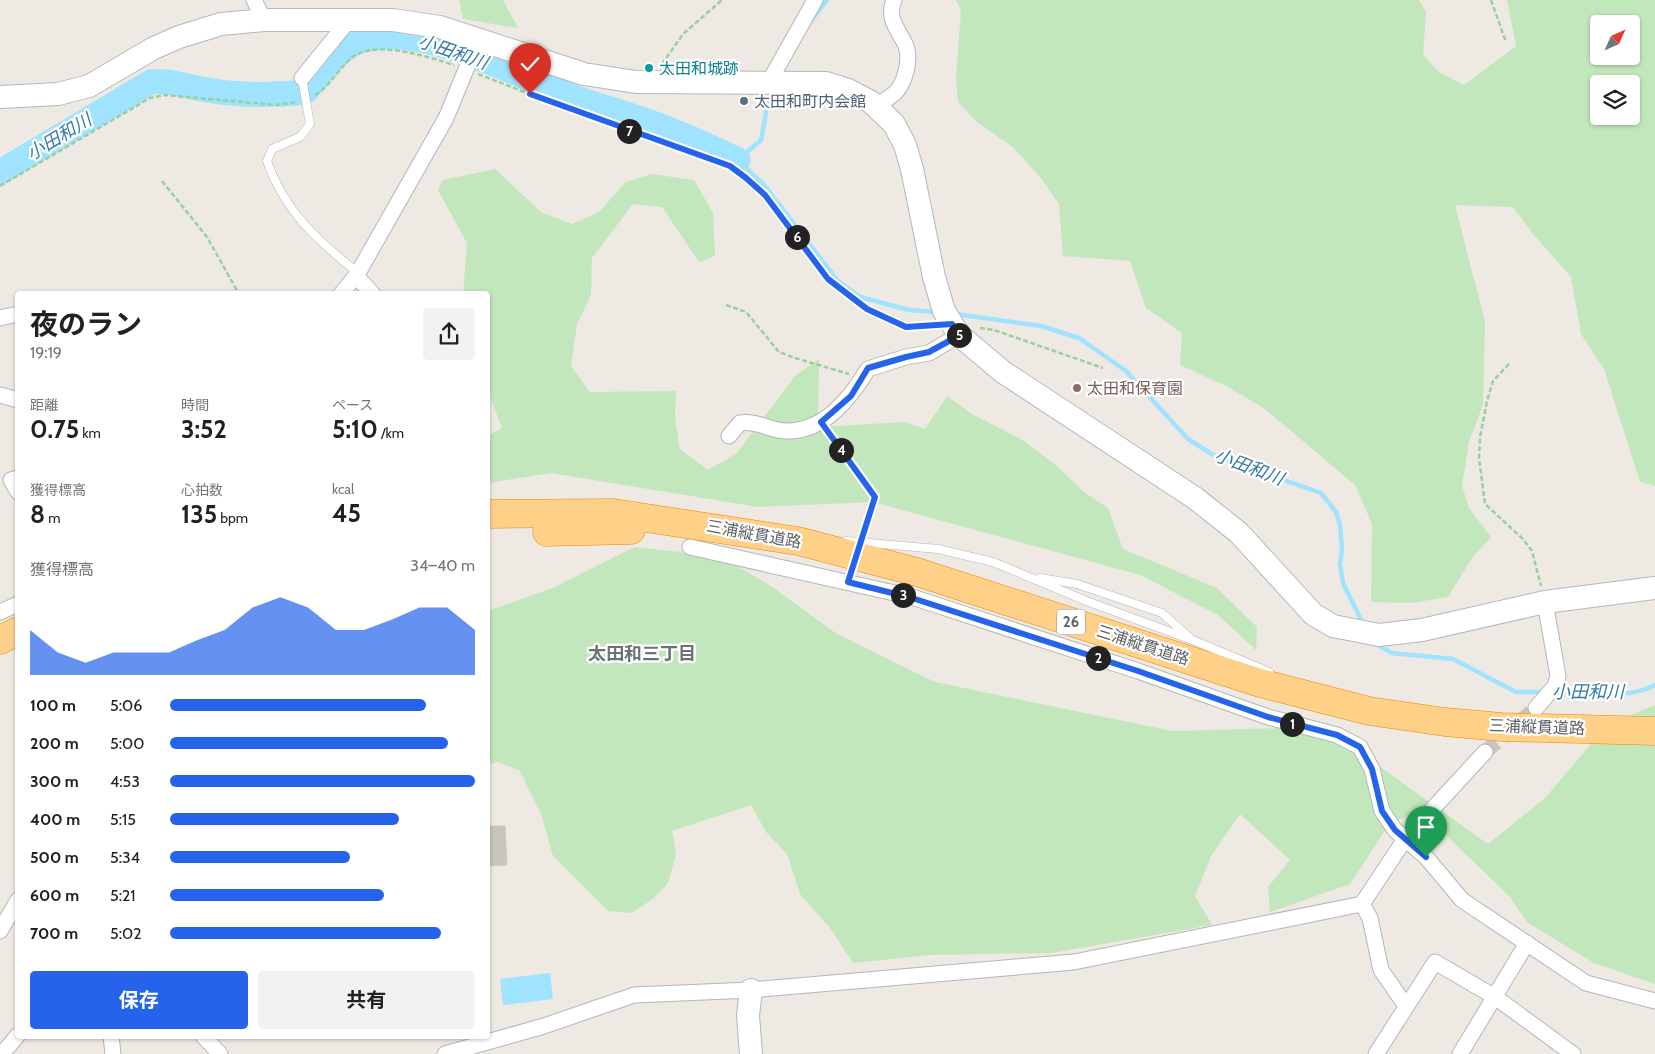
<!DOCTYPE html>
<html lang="ja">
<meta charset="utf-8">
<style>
body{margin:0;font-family:Cabin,"Noto Sans JP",sans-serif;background:#f2f2f2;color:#202124;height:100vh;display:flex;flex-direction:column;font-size:19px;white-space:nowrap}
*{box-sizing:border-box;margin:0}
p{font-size:16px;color:#757577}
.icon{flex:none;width:28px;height:28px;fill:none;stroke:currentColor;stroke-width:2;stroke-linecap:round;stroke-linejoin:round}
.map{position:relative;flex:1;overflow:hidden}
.panel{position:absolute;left:15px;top:291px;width:475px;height:748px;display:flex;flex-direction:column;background:#fff;border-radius:5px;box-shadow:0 1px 4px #0004}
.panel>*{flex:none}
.needle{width:32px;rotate:45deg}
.fabs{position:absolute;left:1590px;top:15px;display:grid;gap:10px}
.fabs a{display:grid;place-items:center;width:50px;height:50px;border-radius:5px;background:#fff;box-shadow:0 1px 4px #0004;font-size:25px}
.pin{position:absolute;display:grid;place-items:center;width:42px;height:42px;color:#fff;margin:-51px -21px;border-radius:50% 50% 50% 0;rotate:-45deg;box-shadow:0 0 5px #0007}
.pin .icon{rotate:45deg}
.km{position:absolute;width:25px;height:25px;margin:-12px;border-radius:50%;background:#222;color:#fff;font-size:14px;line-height:25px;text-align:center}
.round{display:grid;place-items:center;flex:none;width:52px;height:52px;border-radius:5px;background:#f2f2f2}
.overview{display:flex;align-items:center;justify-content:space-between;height:85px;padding:0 15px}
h1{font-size:28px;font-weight:700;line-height:38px}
.metrics{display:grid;grid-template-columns:repeat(3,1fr);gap:8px;height:85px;padding:5px 15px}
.metrics div{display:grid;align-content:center}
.metrics b{font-size:25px;font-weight:700}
.metrics small{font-size:14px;font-weight:400}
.metrics p{font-size:14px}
.chart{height:140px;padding:10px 15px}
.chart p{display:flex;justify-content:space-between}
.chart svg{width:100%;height:90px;margin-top:5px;fill:#2563eb;opacity:.7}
.primary-button{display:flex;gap:10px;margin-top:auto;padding:10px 15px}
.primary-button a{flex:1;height:58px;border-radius:5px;background:#2563eb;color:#fff;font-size:20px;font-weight:700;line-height:58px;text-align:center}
.primary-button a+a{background:#f2f2f2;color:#202124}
ul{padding:0 15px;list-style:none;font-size:16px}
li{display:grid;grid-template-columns:80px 60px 1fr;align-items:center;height:38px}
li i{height:12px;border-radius:6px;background:#2563eb}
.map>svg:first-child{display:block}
</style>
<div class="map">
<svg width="1655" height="1054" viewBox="0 0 1655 1054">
<rect width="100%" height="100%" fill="#eee9e2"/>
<g fill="#c3e7bd" fill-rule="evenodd">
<path d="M459,0H503L518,28L463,19Z"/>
<path d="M956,0H1419L1426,12L1423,55L1439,72L1464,85L1516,46L1507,0H1655V486L1640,482L1604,369L1581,334L1571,277L1533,234L1513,207L1455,205L1485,322L1483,405L1469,442L1462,486L1469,508L1491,537L1472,558L1448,597L1411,603L1371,602L1372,524L1355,485L1265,409L1228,387L1180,365L1182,333L1146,308L1130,261L1063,256L1059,204L1041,178L1013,147L978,123L958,102L956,78L961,10ZM1599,24H1631V56H1599ZM1599,84H1631V116H1599Z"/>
<path d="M495,169L541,212L572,224L599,212L626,182L652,174L694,180L713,213L715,256L699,262L662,207L633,204L592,258L591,295L577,324L571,366L590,392L676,391L675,418L680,449L708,470L736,454L795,376L819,359L818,427L905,422L925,429L947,396L972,414L1023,440L1058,467L1084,492L1108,508L1123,549L1217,588L1257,627L1256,650L1218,615L1140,575L873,502L758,507L551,473L488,483V436L502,428L488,392V294H463L467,243L438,190L443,180Z"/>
<path d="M634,547L680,552L738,567L768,584L837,634L935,682L1172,731L1312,727L1369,759L1488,844L1545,798L1607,725L1655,705V984L1594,963L1528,923L1509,896L1421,811L1390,823L1350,884L1270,912L1268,887L1290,860L1240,814L1211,856L1195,896L1212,925L1052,953L930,955L853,963L830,928L800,894L787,854L766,832L751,805L672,831L676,854L668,883L654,898L632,913L608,911L553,856L541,814L520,771L498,762L488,765V611L555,587Z"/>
</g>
<path fill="#a0e3ff" d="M550,973L553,999L503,1005L500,979Z"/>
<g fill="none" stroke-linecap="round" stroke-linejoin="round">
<g stroke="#a0e3ff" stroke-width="4.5">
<path d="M810,22L827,0"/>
<path d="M775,89L767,107L761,140L738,160L765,186L837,280L860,297L909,310L937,312"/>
<path d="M955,314L1041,326L1079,338L1126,371L1188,439L1215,456L1321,493L1336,512L1340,525L1342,550L1340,564L1343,583L1363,624"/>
<path d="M1376,644L1392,653L1453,659L1516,692H1545"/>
<path d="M1556,692C1585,692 1629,700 1655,685"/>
</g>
<path stroke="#a0e3ff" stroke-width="25" d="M0,172L151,82C174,81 180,85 201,89C234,95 272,96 305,92C324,72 339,45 367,39C429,26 511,74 568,95C597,106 626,113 655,124C683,134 711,147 738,160"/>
</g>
<path fill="#c9c4be" stroke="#d3cac0" d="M488,826H505L507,865L488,866Z"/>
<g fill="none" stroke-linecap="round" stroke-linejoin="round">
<path stroke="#c9c6c2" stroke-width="15" stroke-dasharray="15 8" stroke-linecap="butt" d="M1485,752L1536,708"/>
<defs>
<g id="lane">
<path d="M302,78L310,124L300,137L272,149L267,161C285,212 317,240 358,273"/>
<path d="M846,541L938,549L993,562L1089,602L1195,641L1269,672"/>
<path d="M1040,578L1077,584L1162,613L1189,637"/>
</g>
<g id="street">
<path d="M254,0L264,20"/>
<path d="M302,78L349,20"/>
<path d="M769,82L815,0"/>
<path d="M876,107C882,102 889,98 895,93C905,83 911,60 906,46C899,30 886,19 894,0"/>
<path d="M356,276L373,294"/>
<path d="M341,294L358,273L446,118L479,38"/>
<path d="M0,318L18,314"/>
<path d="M0,395L18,400"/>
<path d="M729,436L740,423C758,420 772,432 789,431C826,430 851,397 868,369L906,357L929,353L959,335"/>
<path d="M18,478L11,480L18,492"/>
<path d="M690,547L912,597L1138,671L1268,717L1337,735L1360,747L1372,769L1382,811L1395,830L1426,857L1462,900L1586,983L1655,1001"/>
<path d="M0,612L18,604"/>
<path d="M1536,708L1555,686L1558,676L1545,602"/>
<path d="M1362,904L1370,918L1381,970L1406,1006"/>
<path d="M0,931L18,900"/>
<path d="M111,1036L113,1054"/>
<path d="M203,1036L220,1054"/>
<path d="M2,1054L18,1035"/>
<path d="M445,1054L544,1026L634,995L751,990L1074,962L1362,904L1405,839L1485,752"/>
<path d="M1376,1054L1435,962L1495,997L1573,1054"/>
<path d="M1460,1054L1527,943"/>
</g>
<g id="secondary">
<path d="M0,97L58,94L89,86L154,48L179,37L221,24L264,20H393L440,27L584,74L636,82L826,83L848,90L871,102L894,124L905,145L912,169L934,277L944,311L959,335L1003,372L1195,498L1239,533L1313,614L1333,626L1379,635L1422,630L1545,602L1655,588"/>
<path d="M751,990L748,1015L751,1054"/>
</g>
<g id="highway">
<path d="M488,514L613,513L798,541L917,572L1260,683L1369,711L1445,722L1501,727L1655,731"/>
<path d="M547,532L631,530"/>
<path d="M0,640L18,631"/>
</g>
</defs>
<use href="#lane" stroke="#b3b6ba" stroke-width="9"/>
<use href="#street" stroke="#b3b6ba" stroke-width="17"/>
<use href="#secondary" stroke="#b3b8bd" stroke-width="24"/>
<use href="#highway" stroke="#ef8300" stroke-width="29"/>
<g stroke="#99cfa1" stroke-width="2.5" stroke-dasharray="5 2.5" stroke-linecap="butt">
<path d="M1491,0L1506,42"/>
<path d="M662,64L683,34L722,0"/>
<path d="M478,74L594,119L730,166L746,178L765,195L828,279L867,309L907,327L932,325"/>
<path d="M315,95C330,86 337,71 350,59C373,38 428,57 454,65"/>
<path d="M162,181L207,237L239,294"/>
<path d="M0,186L150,98L165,95L276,105L296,102"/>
<path d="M726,305L746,312L779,352L795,358L849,374"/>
<path d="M980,328L994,330L1103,368"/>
<path d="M1509,364L1493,381L1487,401L1480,437L1479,458L1485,504L1523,539L1532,551L1541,586"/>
<path d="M828,433L875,497L867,522"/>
</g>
<use href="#lane" stroke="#fff" stroke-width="8"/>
<use href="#street" stroke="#fff" stroke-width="15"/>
<use href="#secondary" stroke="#fff" stroke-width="22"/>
<use href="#highway" stroke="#ffd087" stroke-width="28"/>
<path stroke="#99cfa1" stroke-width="2.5" stroke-dasharray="5 2.5" stroke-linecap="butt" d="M848,582L867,522"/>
</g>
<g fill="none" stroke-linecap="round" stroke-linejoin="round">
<defs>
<path id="route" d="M530,94L730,166L746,178L765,195L828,279L867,309L906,327L952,324L960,335L929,352L906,357L868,368L851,396L821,422L875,497L848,582L912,598L1138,671L1268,717L1337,735L1360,747L1372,769L1382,811L1395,830L1426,857"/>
</defs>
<use href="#route" stroke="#fff" stroke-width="10"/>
<use href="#route" stroke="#2563eb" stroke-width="6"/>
</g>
<circle fill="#0f9aa8" stroke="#fff" stroke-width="2" cx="649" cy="68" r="5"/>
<circle fill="#5c6f8a" stroke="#fff" stroke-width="2" cx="744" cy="101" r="5"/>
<circle fill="#8d6e63" stroke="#fff" stroke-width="2" cx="1077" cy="388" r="5"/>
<g text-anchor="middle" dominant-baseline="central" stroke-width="4.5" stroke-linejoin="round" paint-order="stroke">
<rect fill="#fff" stroke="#8c8f92" stroke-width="1" x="1057" y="609.5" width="28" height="25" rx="4"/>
<g font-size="15" font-weight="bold" fill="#5a5f63">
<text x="1071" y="622">26</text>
</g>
<g font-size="16" fill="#0d838f" stroke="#fff" text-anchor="start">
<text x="659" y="68">太田和城跡</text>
</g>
<g font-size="16" fill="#4e5e75" stroke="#fff" text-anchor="start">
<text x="754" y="101">太田和町内会館</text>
</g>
<g font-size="16" fill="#785e54" stroke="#fff" text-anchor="start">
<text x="1087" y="388">太田和保育園</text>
</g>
<g font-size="16" fill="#5a5f63" stroke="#fff">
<text transform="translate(754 534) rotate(10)">三浦縦貫道路</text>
<text transform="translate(1143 645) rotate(18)">三浦縦貫道路</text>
<text transform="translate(1537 727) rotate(2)">三浦縦貫道路</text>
</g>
<g font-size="18" font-style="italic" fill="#357aa3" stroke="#fff">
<text transform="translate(453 52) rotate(19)">小田和川</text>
<text transform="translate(59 137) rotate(-31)">小田和川</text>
<text transform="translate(1249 467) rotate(21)">小田和川</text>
<text x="1588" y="692">小田和川</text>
</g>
<g font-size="18" font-weight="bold" fill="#6b7275" stroke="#fff">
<text x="642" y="654">太田和三丁目</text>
</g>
</g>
</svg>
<div class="fabs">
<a><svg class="needle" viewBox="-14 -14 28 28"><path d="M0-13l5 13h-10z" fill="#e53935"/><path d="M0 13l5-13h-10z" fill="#757577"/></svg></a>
<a><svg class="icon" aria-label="layers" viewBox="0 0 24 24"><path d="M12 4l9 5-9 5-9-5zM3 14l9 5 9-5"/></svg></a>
</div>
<div class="pin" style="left:1426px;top:857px;background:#1e9e55"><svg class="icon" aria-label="arrive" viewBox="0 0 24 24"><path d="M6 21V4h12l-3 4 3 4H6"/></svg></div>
<div class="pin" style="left:530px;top:94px;background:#d93025"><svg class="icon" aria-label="check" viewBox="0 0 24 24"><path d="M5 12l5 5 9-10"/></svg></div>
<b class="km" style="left:1292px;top:724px">1</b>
<b class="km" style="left:1098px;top:658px">2</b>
<b class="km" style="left:903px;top:595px">3</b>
<b class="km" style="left:841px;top:450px">4</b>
<b class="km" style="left:959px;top:335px">5</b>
<b class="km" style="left:797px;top:237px">6</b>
<b class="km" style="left:629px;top:131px">7</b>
<section class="panel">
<div class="overview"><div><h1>夜のラン</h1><p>19:19</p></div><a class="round"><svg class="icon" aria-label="share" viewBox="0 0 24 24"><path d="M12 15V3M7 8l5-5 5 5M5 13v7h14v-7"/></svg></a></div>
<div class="metrics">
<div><p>距離</p><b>0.75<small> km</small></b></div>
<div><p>時間</p><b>3:52</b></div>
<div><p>ペース</p><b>5:10<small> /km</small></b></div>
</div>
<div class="metrics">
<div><p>獲得標高</p><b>8<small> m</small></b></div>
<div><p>心拍数</p><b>135<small> bpm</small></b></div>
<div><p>kcal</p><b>45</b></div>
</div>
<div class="chart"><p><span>獲得標高</span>34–40 m</p>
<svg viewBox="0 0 160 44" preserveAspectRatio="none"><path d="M0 44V22L10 33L20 38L30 33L40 33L50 33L60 27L70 22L80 11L90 6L100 11L110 22L120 22L130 17L140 11L150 11L160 22V44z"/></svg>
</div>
<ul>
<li><b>100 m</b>5:06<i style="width:84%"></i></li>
<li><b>200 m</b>5:00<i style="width:91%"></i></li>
<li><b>300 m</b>4:53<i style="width:100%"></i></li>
<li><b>400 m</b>5:15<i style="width:75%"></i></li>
<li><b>500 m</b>5:34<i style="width:59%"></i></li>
<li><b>600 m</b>5:21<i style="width:70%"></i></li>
<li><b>700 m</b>5:02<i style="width:89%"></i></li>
</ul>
<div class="primary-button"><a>保存</a><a>共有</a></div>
</section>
</div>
